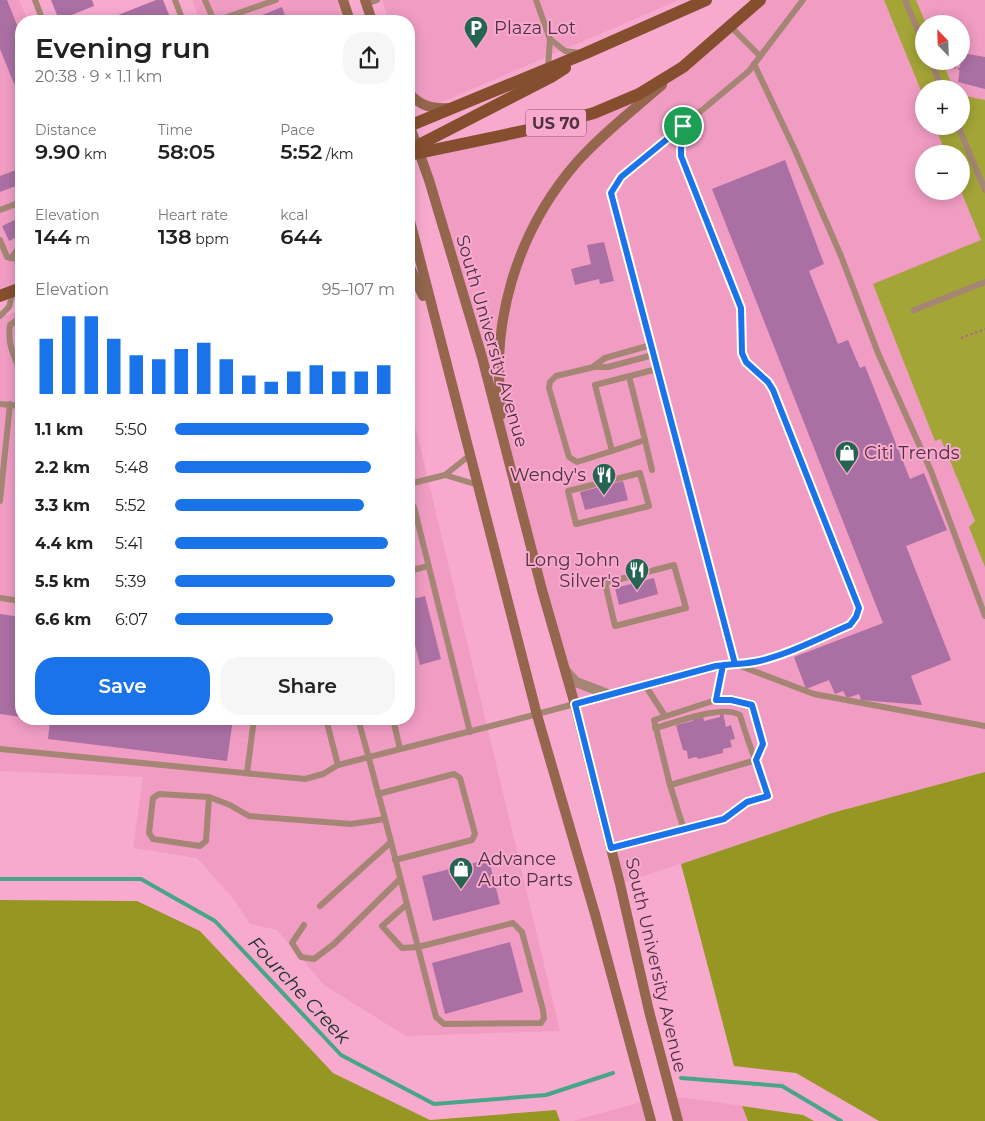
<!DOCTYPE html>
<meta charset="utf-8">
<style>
body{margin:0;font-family:Montserrat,sans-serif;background:#f6f6f6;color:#222;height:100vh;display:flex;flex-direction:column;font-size:19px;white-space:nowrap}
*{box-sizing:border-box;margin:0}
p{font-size:16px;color:#767676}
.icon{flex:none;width:28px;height:28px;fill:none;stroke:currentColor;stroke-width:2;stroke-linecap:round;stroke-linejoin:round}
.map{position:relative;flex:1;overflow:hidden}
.sheet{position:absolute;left:15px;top:15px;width:400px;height:710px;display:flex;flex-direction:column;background:#fff;border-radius:20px;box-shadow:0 2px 12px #0003}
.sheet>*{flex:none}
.needle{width:32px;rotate:337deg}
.fabs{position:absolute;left:915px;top:15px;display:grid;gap:10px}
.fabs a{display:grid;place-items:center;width:55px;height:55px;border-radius:50%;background:#fff;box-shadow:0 2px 12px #0003;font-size:25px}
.pin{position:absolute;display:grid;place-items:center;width:42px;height:42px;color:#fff;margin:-21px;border:2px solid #fff;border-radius:50%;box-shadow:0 1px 5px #0007}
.round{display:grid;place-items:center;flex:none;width:52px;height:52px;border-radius:20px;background:#f6f6f6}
.head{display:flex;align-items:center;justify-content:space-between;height:85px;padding:0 20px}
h1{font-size:28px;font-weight:600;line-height:38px}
.figures{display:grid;grid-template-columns:repeat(3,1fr);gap:8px;height:85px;padding:5px 20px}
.figures div{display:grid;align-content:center}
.figures b{font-size:21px;font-weight:600}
.figures small{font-size:14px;font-weight:400}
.figures p{font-size:14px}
.chart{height:140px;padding:10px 20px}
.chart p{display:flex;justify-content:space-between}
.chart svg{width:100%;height:90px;margin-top:5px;stroke:#1a73e8;stroke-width:6}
.primary-button{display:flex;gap:10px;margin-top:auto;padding:10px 20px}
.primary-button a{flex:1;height:58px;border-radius:20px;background:#1a73e8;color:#fff;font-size:20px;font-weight:600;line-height:58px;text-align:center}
.primary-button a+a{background:#f6f6f6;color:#222}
ul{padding:0 20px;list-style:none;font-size:16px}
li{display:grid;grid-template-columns:80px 60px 1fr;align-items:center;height:38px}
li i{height:12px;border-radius:6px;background:#1a73e8}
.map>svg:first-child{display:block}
</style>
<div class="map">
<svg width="985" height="1121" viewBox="0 0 985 1121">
<rect width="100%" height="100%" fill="#f8aace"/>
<g fill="#f09cc3" fill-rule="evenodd">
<path d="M0,0H19L28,21H21V288L0,296Z"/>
<path d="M192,0H343L350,21H200Z"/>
<path d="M382,0H679L421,111L409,77V21H389Z"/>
<path d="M755,0H985V772L832,813L620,884L420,152L547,126L639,94L730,26ZM924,24H961V61H924ZM924,89H961V126H924ZM924,154H961V191H924Z"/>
<path d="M21,310V719H409V400L560,1031L406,1036L324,985L277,930L250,924L232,897L197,858L133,848L143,777L0,771V317Z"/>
<path d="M671,1096L742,1106L748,1121H678Z"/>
<path d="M645,1101L651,1121H573Z"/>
</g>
<g fill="#a3a537">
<path d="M884,0H916L926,24H924V61H942L954,89H924V98Z"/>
<path d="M961,95L985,100V567L969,527L975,521L941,439L935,441L873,284L981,240L961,191V154H946L935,126H961Z"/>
</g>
<g fill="#969723">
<path d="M985,772V1121H879L796,1073L734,1066L681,864L832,813Z"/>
<path d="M0,900L137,901L200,931L333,1073L430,1120L556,1110L560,1121H0Z"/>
<path d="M742,1106L803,1115L814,1121H748Z"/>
</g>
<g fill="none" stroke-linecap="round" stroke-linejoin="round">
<g stroke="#48a588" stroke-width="4">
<path d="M0,879H141L215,921L341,1055L434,1104L546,1095L613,1073"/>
<path d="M681,1078L782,1086L841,1121"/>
</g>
</g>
<g fill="#aa70a4">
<path d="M0,0H7L21,35V101L0,49Z"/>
<path d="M51,0H92L94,6L59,20Z"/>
<path d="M156,0H163L170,17L160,21H103Z"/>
<path d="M282,7L287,21H248Z"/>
<path d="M243,13L246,21H230L229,18Z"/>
<path d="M962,53L985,57V89L958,82Z"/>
<path d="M785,160L824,264L809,271L838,344L848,340L860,368L865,366L910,479L924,473L947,530L906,546L951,660L911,676L922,705L861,700L859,694L847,698L843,691L835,694L829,680L806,689L794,657L883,623L712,189Z"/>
<path d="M21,168V184L0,192V176Z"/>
<path d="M21,217V235L9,241L2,226Z"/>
<path d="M604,242L614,281L600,284L599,279L575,285L571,269L591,264L587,245Z"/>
<path d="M623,481L628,500L585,510L580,492Z"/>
<path d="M654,578L658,594L619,605L615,588Z"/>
<path d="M425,596L441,659L420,665L409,621V600Z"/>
<path d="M0,614L21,617V717L0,714Z"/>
<path d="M723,713L726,727L731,725L735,739L730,740L732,747L723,749V753L699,759L696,757L688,759L687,751L683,750L676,725L693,721L692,719L703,716L704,721L720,717V714Z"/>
<path d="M45,719H233L227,761L48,739L50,721Z"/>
<path d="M478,862L490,864L500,904L433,921L422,876Z"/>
<path d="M510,942L523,992L445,1014L432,963Z"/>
</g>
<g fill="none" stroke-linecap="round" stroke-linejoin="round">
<g stroke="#a46e87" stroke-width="2" stroke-dasharray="2.5 2.5" stroke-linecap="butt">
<path d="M956,61L955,68L960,69"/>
<path d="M961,338L985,329"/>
</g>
<g stroke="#a58574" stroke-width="6">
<path d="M35,0L43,21"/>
<path d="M175,0L183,21"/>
<path d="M205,0L214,21"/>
<path d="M536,0L550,39L548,68"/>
<path d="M905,0L924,45"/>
<path d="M366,4L377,0"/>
<path d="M222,21L227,17L276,0"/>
<path d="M730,26L760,56"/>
<path d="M550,39L565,51L580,53"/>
<path d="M931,61L942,89"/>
<path d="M754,64L794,148L841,256L878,353L931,471L985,616"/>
<path d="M683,126L621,177L611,193L735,664L814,694L985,726"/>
<path d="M958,126L985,190"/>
<path d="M0,210L21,202"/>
<path d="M0,240L7,257L18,259L21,266"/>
<path d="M11,258L21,245"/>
<path d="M914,310L985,282"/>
<path d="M0,316L9,307L13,292"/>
<path d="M21,317L10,325C7,344 14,356 21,373"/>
<path d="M594,366L605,358L651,345"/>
<path d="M629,376L645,440L612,451L595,385L657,369"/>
<path d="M0,404L21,406"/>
<path d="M645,440L652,470"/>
<path d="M612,451L577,462L569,457L549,388L550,382L556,376L594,367H608L653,355"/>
<path d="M470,455L445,475L478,485"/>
<path d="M640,473L649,506L576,524L568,491Z"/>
<path d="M409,484L445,475"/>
<path d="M0,501L10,404"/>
<path d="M409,508L414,507L470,732"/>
<path d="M674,565L686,608L615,626L605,583Z"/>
<path d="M409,571L428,566"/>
<path d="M0,598L21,601"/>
<path d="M645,685L665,716"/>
<path d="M716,700L723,665"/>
<path d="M358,719C386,818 410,918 436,1017L444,1024L541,1023L544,1018L543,1010L522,932L513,923L418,947L402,948L382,926L407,904"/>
<path d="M393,719L400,749"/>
<path d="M0,749L305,779L323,774L338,765L326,719"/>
<path d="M338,765L526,717L716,666L756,662L788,651L849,625L856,617L859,608L773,390L768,382L746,362L742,353L741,308L681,156V140L683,126L749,71L803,0"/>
<path d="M247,773L254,719"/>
<path d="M670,785L756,760"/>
<path d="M378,794L454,774L460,778L475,834L472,840L395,860"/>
<path d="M209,797L206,841L200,846L153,839L149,833L153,798L159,794L209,797L230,805L249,816L351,824L385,819"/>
<path d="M684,830L670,785L654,720L716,700H731L752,705L763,743L756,760"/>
<path d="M611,848L724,819L747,802L768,796C759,769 748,743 740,715C722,704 675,723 655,728"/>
<path d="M320,906L391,842"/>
<path d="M304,925L292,943L301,957L314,959L334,944L400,879"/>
</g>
<path stroke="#a58574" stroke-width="10" d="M566,671L576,682L610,695"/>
<g stroke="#93664d" stroke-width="10">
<path d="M343,0L350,21"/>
<path d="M365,0L372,21"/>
<path d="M409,93C420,106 432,109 449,108"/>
<path d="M409,124L429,180L482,357L542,590L575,705L620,884L649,1011L678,1121"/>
<path d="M409,217L537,715L595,914L651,1121"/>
<path d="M409,265L423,296"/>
<path d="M502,414C489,323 517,231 577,162C602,134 633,110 662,85"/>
</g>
<g stroke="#854f2f" stroke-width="12">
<path d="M409,126L586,53L706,0"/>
<path d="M409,150L551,77L565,68"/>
<path d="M409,155L547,126L594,113L639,94L683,67L760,0"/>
<path d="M0,296L21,288"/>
</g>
</g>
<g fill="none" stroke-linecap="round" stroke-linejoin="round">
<defs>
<path id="route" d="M683,126L621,177L611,193L735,664L716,666L575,704L611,848L724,819L747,802L768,796L756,760L763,744L752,705L731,700H716L723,665C733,664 744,664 754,662C783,657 822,637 850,625L856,617L859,608L773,390L768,382L746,362L742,353L741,308L681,156V140L683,126"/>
</defs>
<use href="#route" stroke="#fff" stroke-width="10"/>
<use href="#route" stroke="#1a73e8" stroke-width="6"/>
</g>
<defs>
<symbol id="parking-pin" viewBox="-11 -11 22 30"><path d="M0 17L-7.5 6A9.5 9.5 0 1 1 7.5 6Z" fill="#256451" stroke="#f8aace"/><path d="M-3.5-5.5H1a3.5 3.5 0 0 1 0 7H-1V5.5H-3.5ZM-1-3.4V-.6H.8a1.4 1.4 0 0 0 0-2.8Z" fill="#fff"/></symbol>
<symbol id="shop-pin" viewBox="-11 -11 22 30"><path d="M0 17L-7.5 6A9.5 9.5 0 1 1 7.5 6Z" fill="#256451" stroke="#f8aace"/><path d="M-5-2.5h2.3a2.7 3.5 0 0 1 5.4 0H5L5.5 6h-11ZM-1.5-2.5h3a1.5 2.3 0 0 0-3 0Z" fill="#fff"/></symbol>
<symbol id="restaurant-pin" viewBox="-11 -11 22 30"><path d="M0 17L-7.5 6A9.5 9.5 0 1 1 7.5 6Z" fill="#256451" stroke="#f8aace"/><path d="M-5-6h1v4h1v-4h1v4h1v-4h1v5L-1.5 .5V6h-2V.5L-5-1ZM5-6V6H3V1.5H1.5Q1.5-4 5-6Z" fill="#fff"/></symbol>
</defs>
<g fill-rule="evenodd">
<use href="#parking-pin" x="462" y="14" width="28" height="38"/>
<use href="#shop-pin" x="833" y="439" width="28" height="38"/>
<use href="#restaurant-pin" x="590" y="461" width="28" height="38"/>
<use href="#restaurant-pin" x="623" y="556" width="28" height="38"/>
<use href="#shop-pin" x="447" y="855" width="28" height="38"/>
</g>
<g text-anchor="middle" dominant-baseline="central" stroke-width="4" stroke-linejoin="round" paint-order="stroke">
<rect fill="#f8aace" stroke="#82556a" stroke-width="1" x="526" y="109.5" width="60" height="27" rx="4"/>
<g font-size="16" font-weight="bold" fill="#50313f">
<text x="556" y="123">US 70</text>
</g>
<g font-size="18" fill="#50313f" stroke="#f8aace" text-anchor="start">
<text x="494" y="28">Plaza Lot</text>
<text x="864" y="453">Citi Trends</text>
<text x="586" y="475" text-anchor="end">Wendy's</text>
<text x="620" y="560" text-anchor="end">Long John<tspan x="620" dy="21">Silver's</tspan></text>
<text x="478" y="859">Advance<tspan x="478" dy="21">Auto Parts</tspan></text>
</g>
<g font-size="18" fill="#50313f" stroke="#f8aace">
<text transform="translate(492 341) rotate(74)">South University Avenue</text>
<text transform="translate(656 965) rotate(77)">South University Avenue</text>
</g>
<g font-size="19" font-style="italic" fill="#163229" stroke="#f8aace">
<text transform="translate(299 990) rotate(47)">Fourche Creek</text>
</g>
</g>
</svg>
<div class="fabs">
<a><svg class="needle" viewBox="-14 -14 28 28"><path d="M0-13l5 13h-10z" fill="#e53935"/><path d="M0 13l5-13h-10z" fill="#767676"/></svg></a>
<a>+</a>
<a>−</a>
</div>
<div class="pin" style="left:683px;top:126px;background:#1e9e55"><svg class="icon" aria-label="arrive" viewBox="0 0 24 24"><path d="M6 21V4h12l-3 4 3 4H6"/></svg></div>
<section class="sheet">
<div class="head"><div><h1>Evening run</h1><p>20:38 · 9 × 1.1 km</p></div><a class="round"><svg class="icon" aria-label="share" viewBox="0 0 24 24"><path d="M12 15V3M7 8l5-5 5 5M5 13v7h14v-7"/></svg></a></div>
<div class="figures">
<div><p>Distance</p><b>9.90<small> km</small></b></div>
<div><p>Time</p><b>58:05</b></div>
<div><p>Pace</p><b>5:52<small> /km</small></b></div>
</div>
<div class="figures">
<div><p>Elevation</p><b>144<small> m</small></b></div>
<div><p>Heart rate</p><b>138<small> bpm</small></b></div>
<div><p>kcal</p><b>644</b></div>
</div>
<div class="chart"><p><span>Elevation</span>95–107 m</p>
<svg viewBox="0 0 160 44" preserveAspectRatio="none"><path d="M5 44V17M15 44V6M25 44V6M35 44V17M45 44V25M55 44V27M65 44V22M75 44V19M85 44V27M95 44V35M105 44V38M115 44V33M125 44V30M135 44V33M145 44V33M155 44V30"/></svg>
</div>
<ul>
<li><b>1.1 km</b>5:50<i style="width:88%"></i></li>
<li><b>2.2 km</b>5:48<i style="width:89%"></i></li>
<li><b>3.3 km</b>5:52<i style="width:86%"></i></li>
<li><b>4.4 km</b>5:41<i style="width:97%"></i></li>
<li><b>5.5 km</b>5:39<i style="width:100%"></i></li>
<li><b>6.6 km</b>6:07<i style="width:72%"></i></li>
</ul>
<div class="primary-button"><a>Save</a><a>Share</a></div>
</section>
</div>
